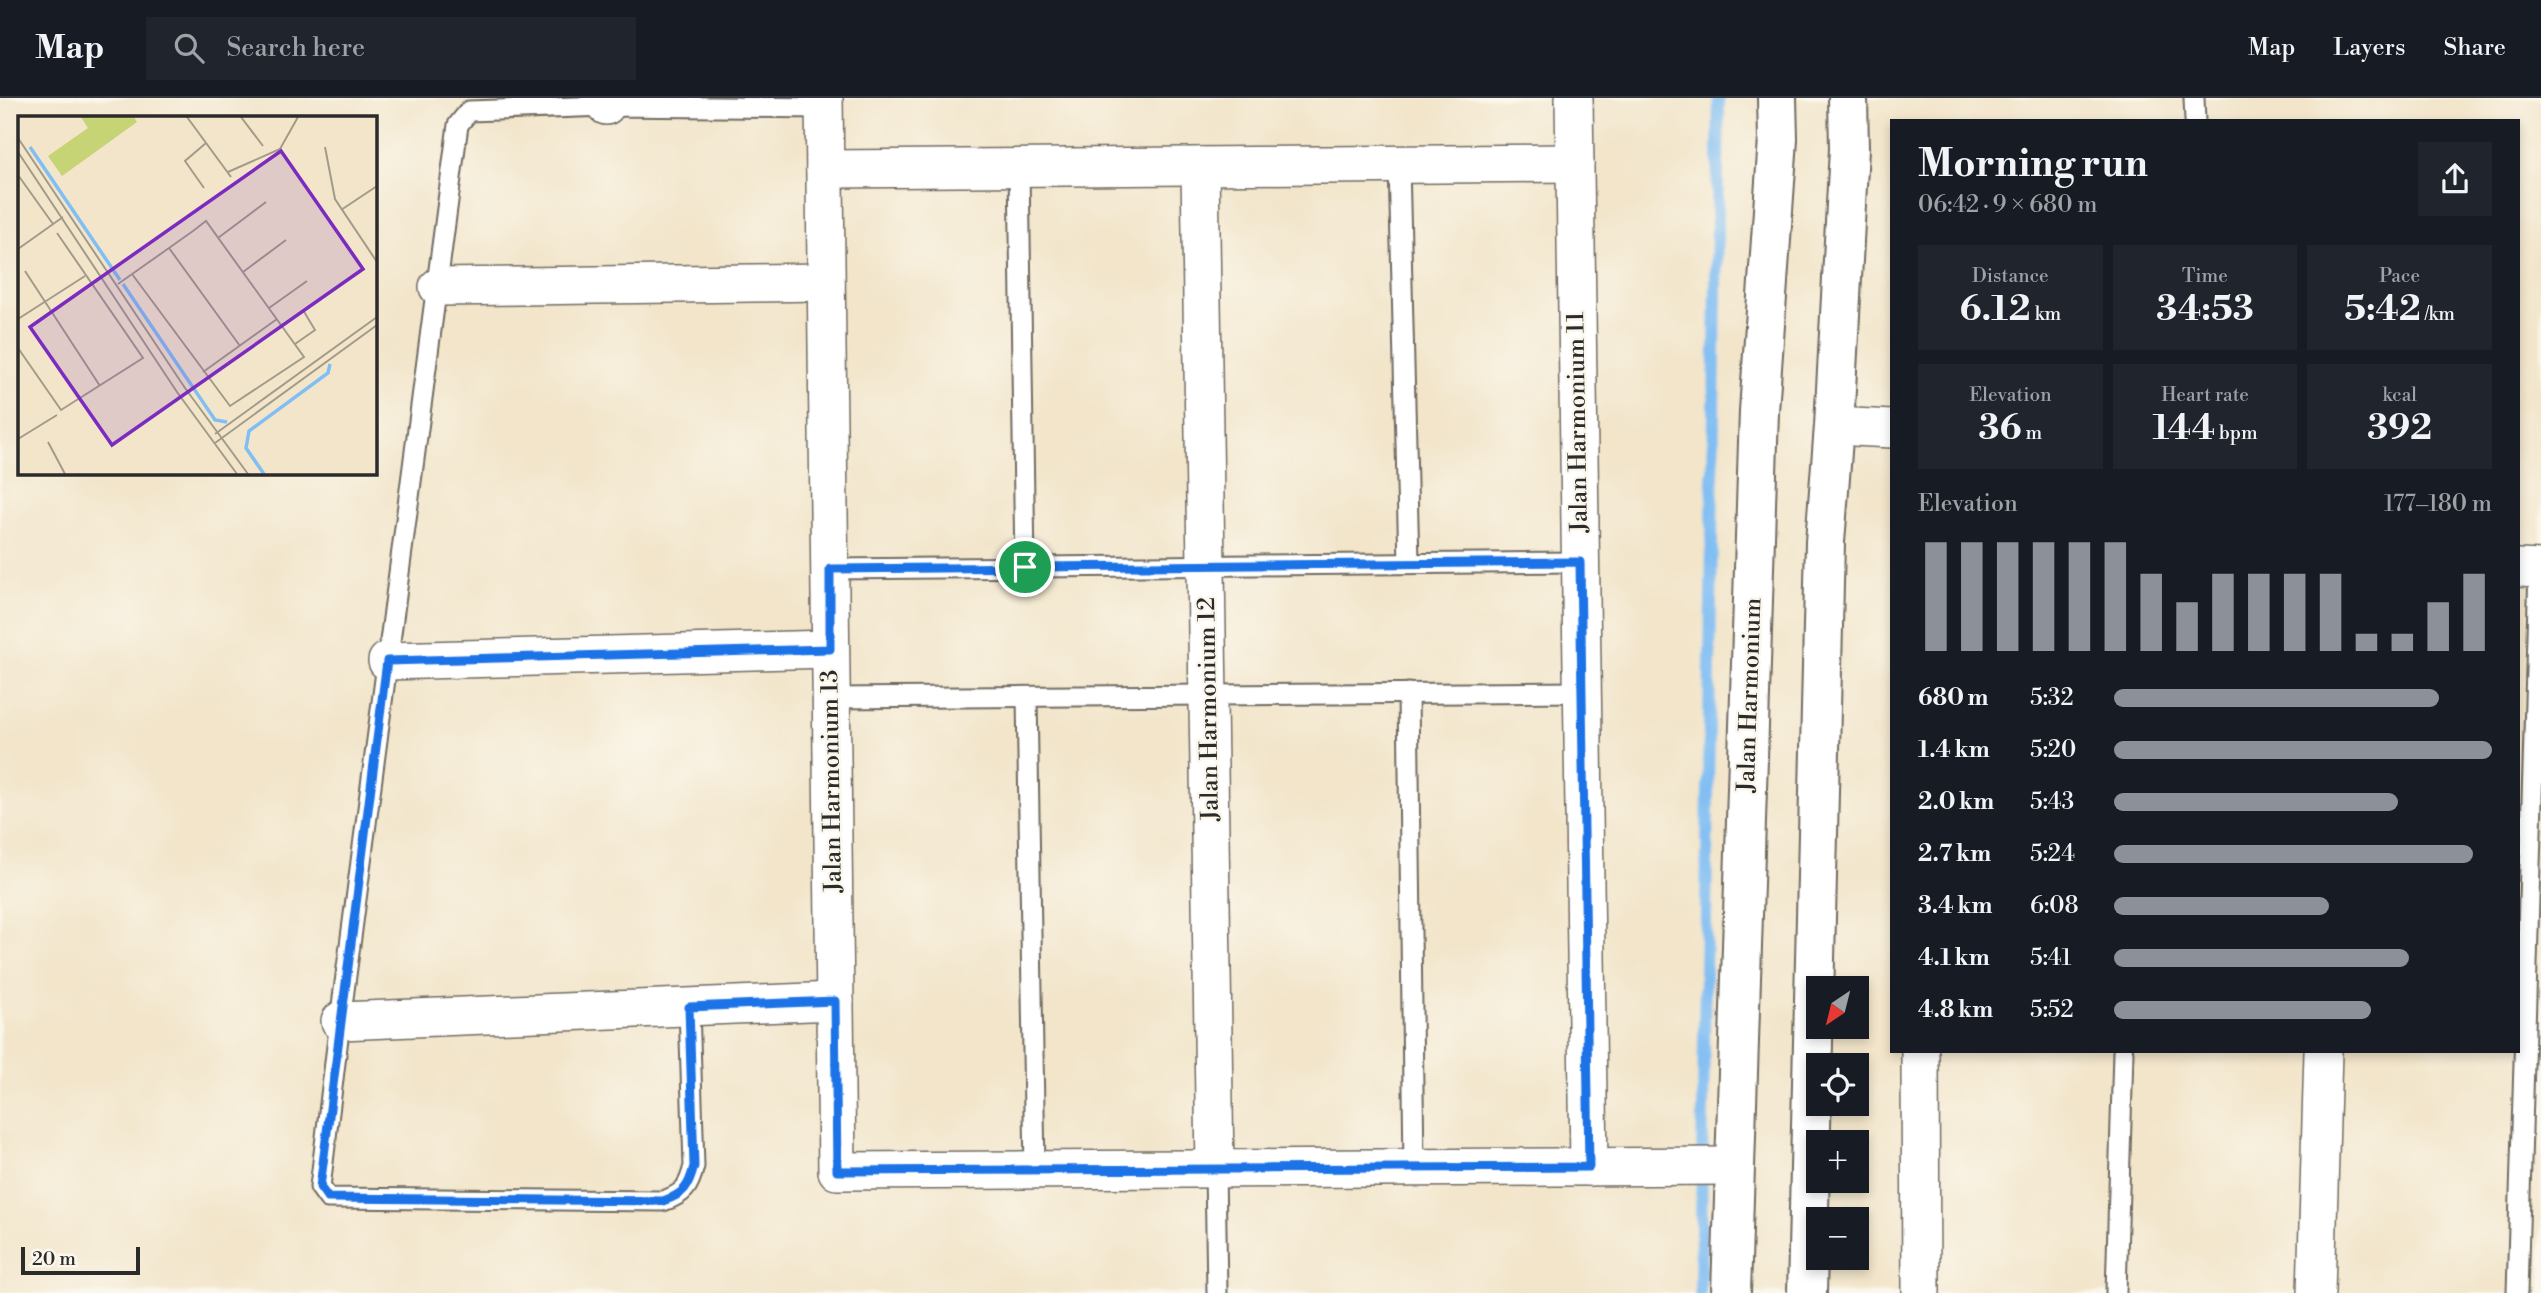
<!DOCTYPE html>
<meta charset="utf-8">
<style>
body{margin:0;font-family:"Libre Bodoni",serif;background:#20242c;color:#f1f3f6;height:100vh;display:flex;flex-direction:column;font-size:26px;white-space:nowrap}
*{box-sizing:border-box;margin:0}
p{font-size:23px;color:#9ea1a6}
.icon{flex:none;width:38px;height:38px;fill:none;stroke:currentColor;stroke-width:2;stroke-linecap:round;stroke-linejoin:round}
.map{position:relative;flex:1;overflow:hidden}
.drawer{position:absolute;left:1890px;top:21px;width:630px;height:934px;display:flex;flex-direction:column;background:#171b24;border-radius:0px;box-shadow:0 4px 10px #0003}
.drawer>*{flex:none}
.needle{width:46px;rotate:215deg}
.buttons{position:absolute;left:1806px;top:878px;display:grid;gap:14px}
.buttons a{display:grid;place-items:center;width:63px;height:63px;border-radius:0px;background:#171b24;box-shadow:0 4px 10px #0003;font-size:35px}
.scale{position:absolute;left:21px;bottom:18px;width:119px;box-sizing:border-box;padding-left:7px;border:4px solid #2b2b2b;border-top:0;font-size:19px;line-height:24px;white-space:nowrap;color:#2b2b2b;-webkit-text-stroke:5px #fbf7ec;paint-order:stroke}
.pin{position:absolute;display:grid;place-items:center;width:60px;height:60px;color:#fff;margin:-30px;border:4px solid #fff;border-radius:50%;box-shadow:0 2px 7px #0007}
.round{display:grid;place-items:center;flex:none;width:74px;height:74px;border-radius:0px;background:#20242c}
.head{display:flex;align-items:center;justify-content:space-between;height:119px;padding:0 28px}
h1{font-size:38px;font-weight:800;line-height:52px}
.figures{display:grid;grid-template-columns:repeat(3,1fr);gap:10px;height:119px;padding:7px 28px}
.figures div{display:grid;align-content:center;border-radius:0px;background:#20242c;text-align:center}
.figures b{font-size:35px;font-weight:800}
.figures small{font-size:19px;font-weight:400}
.figures p{font-size:19px}
.chart{height:196px;padding:14px 28px}
.chart p{display:flex;justify-content:space-between}
.chart svg{width:100%;height:126px;margin-top:7px;stroke:#8c9099;stroke-width:6}
ul{padding:0 28px;list-style:none;font-size:23px}
li{display:grid;grid-template-columns:112px 84px 1fr;align-items:center;height:52px}
li i{height:18px;border-radius:9px;background:#8c9099}
header{display:flex;align-items:center;gap:42px;box-sizing:border-box;height:98px;padding:0 35px;background:#171b24;border-bottom:2px solid #363941}
header strong{font-size:33px}
nav{display:flex;gap:38px;margin-inline-start:auto;font-size:24px}
.search{width:490px;height:63px;background:#20242c;display:flex;align-items:center;gap:18px;box-sizing:border-box;padding:0 24px;border-radius:0px;color:#9ea1a6;font-size:26px}
.map>svg:first-child{display:block}
</style>
<header>
<strong>Map</strong>
<div class="search"><svg class="icon" aria-label="search" viewBox="0 0 24 24"><circle cx="10" cy="10" r="6"/><path d="M15 15l6 6"/></svg>Search here</div>
<nav><a>Map</a><a>Layers</a><a>Share</a></nav>
</header>
<div class="map">
<svg width="2541" height="1195" viewBox="0 0 2541 1195">
<rect width="100%" height="100%" fill="#fbf7ec"/>
<filter id="ink" filterUnits="userSpaceOnUse"><feTurbulence type="fractalNoise" baseFrequency=".0143" numOctaves="2"/><feDisplacementMap in="SourceGraphic" scale="14" xChannelSelector="R" yChannelSelector="G"/><feConvolveMatrix kernelMatrix="1 2 1 2 8 2 1 2 1" color-interpolation-filters="sRGB"/></filter>
<filter id="wash" filterUnits="userSpaceOnUse"><feTurbulence type="fractalNoise" baseFrequency=".00686" numOctaves="4" result="noise"/><feDisplacementMap in="SourceGraphic" scale="28" xChannelSelector="R" yChannelSelector="G"/><feGaussianBlur stdDeviation="1.57" result="paint"/><feColorMatrix in="noise" values="0 0 0 0 0 0 0 0 0 0 0 0 0 0 0 0 0 1.4 0 .05"/><feComposite in="paint" operator="in"/></filter>
<g filter="url(#wash)">
<rect width="100%" height="100%" fill="#f2e5ca"/>
<g fill="none" stroke-linecap="round" stroke-linejoin="round">
<path stroke="#80bef3" stroke-width="12" d="M1700,1195L1719,0"/>
</g>
</g>
<g filter="url(#ink)">
<g fill="none" stroke-linecap="round" stroke-linejoin="round">
<defs>
<g id="lane">
<path d="M2194,0L2195,23"/>
<path d="M1399,67L1409,465"/>
<path d="M1019,70L1025,469"/>
<path d="M829,471L1580,464"/>
<path d="M1408,595L1414,1070"/>
<path d="M1027,599L1035,1072"/>
<path d="M831,600L1582,594"/>
<path d="M689,909L694,1068C689,1089 684,1096 663,1103L328,1100L320,1089L340,923L458,27L469,13L606,8L824,10"/>
<path d="M1215,1071L1217,1195"/>
<path d="M2116,1195L2123,954"/>
<path d="M2517,1195L2539,471"/>
</g>
<g id="street">
<path d="M824,0L837,1073L1734,1068"/>
<path d="M1574,0L1589,1069"/>
<path d="M606,8V0"/>
<path d="M1200,68L1215,1071"/>
<path d="M825,71L1575,65"/>
<path d="M438,189L826,184"/>
<path d="M1834,328L1892,331"/>
<path d="M2518,470L2541,471"/>
<path d="M387,563L830,551"/>
<path d="M340,923L835,903"/>
<path d="M1920,954L1921,1195"/>
<path d="M2316,1195L2323,954"/>
</g>
<g id="secondary">
<path d="M1731,1195L1759,313L1778,41L1777,0"/>
<path d="M1807,1195L1825,444L1834,328L1849,51L1848,0"/>
</g>
</defs>
<use href="#lane" stroke="#716c63" stroke-width="23"/>
<use href="#street" stroke="#716c63" stroke-width="40"/>
<use href="#secondary" stroke="#716c63" stroke-width="42"/>
<use href="#lane" stroke="#fff" stroke-width="19"/>
<use href="#street" stroke="#fff" stroke-width="37"/>
<use href="#secondary" stroke="#fff" stroke-width="38"/>
</g>
</g>
<g fill="none" stroke-linecap="round" stroke-linejoin="round" filter="url(#ink)">
<defs>
<path id="route" d="M1580,464L1589,1069L837,1073L835,903L689,909L694,1068C689,1089 684,1096 663,1103L328,1100L320,1089L387,563L830,551V471Z"/>
</defs>
<use href="#route" stroke="#fff" stroke-width="14"/>
<use href="#route" stroke="#1a73e8" stroke-width="9"/>
</g>
<g text-anchor="middle" dominant-baseline="central" stroke-width="5" stroke-linejoin="round" paint-order="stroke">
<g font-size="24" fill="#2b2b2b" stroke="#fbf7ec">
<text transform="translate(1578 324) rotate(-91)">Jalan Harmonium 11</text>
<text transform="translate(1750 597) rotate(-88)">Jalan Harmonium</text>
<text transform="translate(1209 611) rotate(-91)">Jalan Harmonium 12</text>
<text transform="translate(832 683) rotate(-91)">Jalan Harmonium 13</text>
</g>
</g>
<g transform="translate(18 18)">
<rect width="359" height="359" fill="#f2e5ca"/>
<path d="M63,1H116L119,6L44,60L30,40L70,12Z" fill="#c6d475"/>
<path fill="none" stroke="#80bef3" stroke-width="3.5" d="M12,31L102,164M105,168L197,304L209,306M246,358L228,332L231,315L310,257L312,248"/>
<path fill="none" stroke="#a29b8a" stroke-width="2" d="M169,1L213,61M223,1L245,30M0,22L167,272L230,358M307,31L317,83L359,146M0,36L159,276L219,358M210,56L262,33L280,1M0,59L35,108M186,72L167,45L188,27M323,94L359,70M200,122L248,86M151,132L222,230M0,133L45,101M7,155L82,270M225,156L268,124M100,168L151,132L175,115L188,105L286,241L212,290L114,158M251,192L289,165M0,203L67,160M277,228L297,214L285,194M0,232L43,294L125,242L39,117M185,256L259,203M197,318L359,201M0,323L39,299M30,326L47,358M197,327L359,209"/>
<path fill="#7b2cbf" fill-opacity="0.15" stroke="#7b2cbf" stroke-width="3.5" d="M263,35L345,153L94,329L12,211Z"/>
<rect width="359" height="359" fill="none" stroke="#2b2b2b" stroke-width="3.5"/>
</g>
</svg>
<div class="buttons">
<a><svg class="needle" viewBox="-14 -14 28 28"><path d="M0-13l5 13h-10z" fill="#e53935"/><path d="M0 13l5-13h-10z" fill="#9ea1a6"/></svg></a>
<a><svg class="icon" aria-label="locate" viewBox="0 0 24 24"><circle cx="12" cy="12" r="6"/><path d="M12 2v4M12 18v4M2 12h4M18 12h4"/></svg></a>
<a>+</a>
<a>−</a>
</div>
<div class="scale">20 m</div>
<div class="pin" style="left:1025px;top:469px;background:#1e9e55"><svg class="icon" aria-label="arrive" viewBox="0 0 24 24"><path d="M6 21V4h12l-3 4 3 4H6"/></svg></div>
<section class="drawer">
<div class="head"><div><h1>Morning run</h1><p>06:42 · 9 × 680 m</p></div><a class="round"><svg class="icon" aria-label="share" viewBox="0 0 24 24"><path d="M12 15V3M7 8l5-5 5 5M5 13v7h14v-7"/></svg></a></div>
<div class="figures">
<div><p>Distance</p><b>6.12<small> km</small></b></div>
<div><p>Time</p><b>34:53</b></div>
<div><p>Pace</p><b>5:42<small> /km</small></b></div>
</div>
<div class="figures">
<div><p>Elevation</p><b>36<small> m</small></b></div>
<div><p>Heart rate</p><b>144<small> bpm</small></b></div>
<div><p>kcal</p><b>392</b></div>
</div>
<div class="chart"><p><span>Elevation</span>177–180 m</p>
<svg viewBox="0 0 160 44" preserveAspectRatio="none"><path d="M5 44V6M15 44V6M25 44V6M35 44V6M45 44V6M55 44V6M65 44V17M75 44V27M85 44V17M95 44V17M105 44V17M115 44V17M125 44V38M135 44V38M145 44V27M155 44V17"/></svg>
</div>
<ul>
<li><b>680 m</b>5:32<i style="width:86%"></i></li>
<li><b>1.4 km</b>5:20<i style="width:100%"></i></li>
<li><b>2.0 km</b>5:43<i style="width:75%"></i></li>
<li><b>2.7 km</b>5:24<i style="width:95%"></i></li>
<li><b>3.4 km</b>6:08<i style="width:57%"></i></li>
<li><b>4.1 km</b>5:41<i style="width:78%"></i></li>
<li><b>4.8 km</b>5:52<i style="width:68%"></i></li>
</ul>
</section>
</div>
